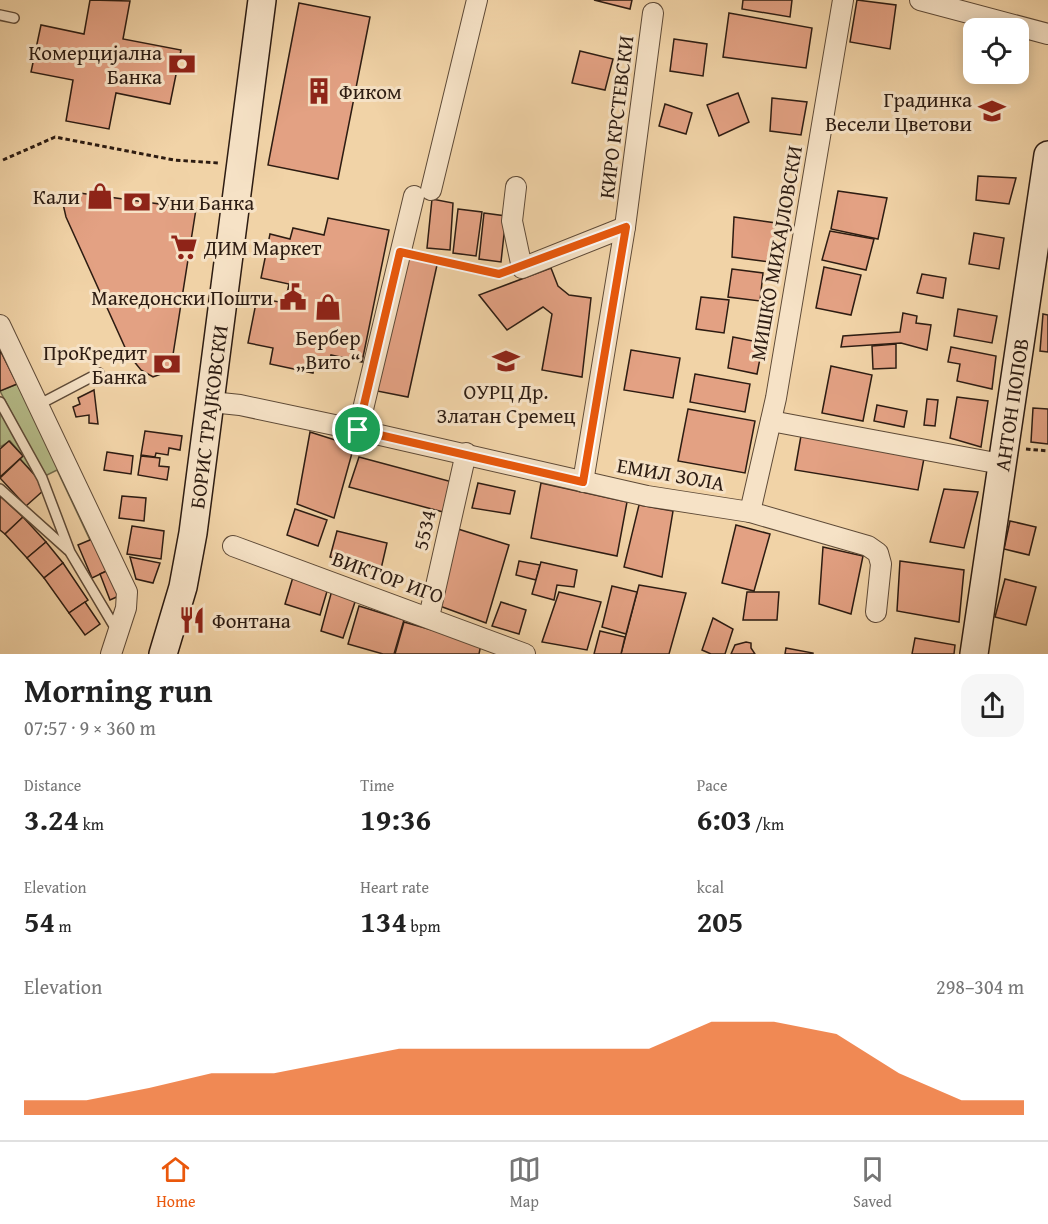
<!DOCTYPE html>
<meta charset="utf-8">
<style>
body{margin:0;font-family:"Gentium Book Plus",serif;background:#f6f6f6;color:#222;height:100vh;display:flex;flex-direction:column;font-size:22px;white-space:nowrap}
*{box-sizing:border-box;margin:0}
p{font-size:20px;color:#767676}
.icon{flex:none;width:33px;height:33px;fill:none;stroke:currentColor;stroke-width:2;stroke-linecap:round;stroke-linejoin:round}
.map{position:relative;height:654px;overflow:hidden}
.sheet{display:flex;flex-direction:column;background:#fff;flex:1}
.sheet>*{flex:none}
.controls{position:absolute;left:963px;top:18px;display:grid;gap:12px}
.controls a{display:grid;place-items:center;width:66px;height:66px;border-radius:12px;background:#fff;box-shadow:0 3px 15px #0003;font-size:30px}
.pin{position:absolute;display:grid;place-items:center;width:51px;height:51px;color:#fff;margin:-26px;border:3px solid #fff;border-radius:50%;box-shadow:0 2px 6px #0007}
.round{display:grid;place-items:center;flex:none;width:63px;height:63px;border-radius:18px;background:#f6f6f6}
.headline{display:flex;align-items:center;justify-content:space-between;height:102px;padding:0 24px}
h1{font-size:33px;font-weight:800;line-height:45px}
.stats{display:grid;grid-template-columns:repeat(3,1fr);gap:9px;height:102px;padding:6px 24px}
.stats div{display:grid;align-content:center}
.stats b{font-size:30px;font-weight:800}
.stats small{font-size:16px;font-weight:400}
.stats p{font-size:16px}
.chart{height:168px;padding:12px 24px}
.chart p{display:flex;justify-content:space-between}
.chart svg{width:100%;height:108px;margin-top:6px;fill:#ea580c;opacity:.7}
.tab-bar{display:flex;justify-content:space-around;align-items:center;height:84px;border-top:2px solid #e0e0e0;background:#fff;font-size:16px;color:#767676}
.tab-bar a{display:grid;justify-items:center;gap:3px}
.tab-bar .on{color:#ea580c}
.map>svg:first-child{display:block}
</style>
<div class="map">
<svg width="1048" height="654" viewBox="0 0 1048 654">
<rect width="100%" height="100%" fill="#f1d3a7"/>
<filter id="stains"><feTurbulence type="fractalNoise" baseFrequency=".00333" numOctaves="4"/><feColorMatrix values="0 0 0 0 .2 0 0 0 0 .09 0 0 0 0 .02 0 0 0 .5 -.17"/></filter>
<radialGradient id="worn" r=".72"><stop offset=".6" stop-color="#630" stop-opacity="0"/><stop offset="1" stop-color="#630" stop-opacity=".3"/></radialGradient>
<g fill="#b6bd8a" stroke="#726c4e" stroke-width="1.5">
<path d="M17,384L97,537L90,540L57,470L45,476L0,391Z"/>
<path d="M0,411L41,482L20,459L23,456L10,441L0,447Z"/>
</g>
<g fill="#e3a183" stroke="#2d1c12" stroke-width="1.5">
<path d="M90,0L130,1L123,39L181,50L170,104L116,93L109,129L66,121L73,80L31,72L41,25L84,34Z"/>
<path d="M594,0H632L630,9Z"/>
<path d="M743,0H792L790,17L742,9Z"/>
<path d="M857,0L896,5L890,49L850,42Z"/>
<path d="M299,3L370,17L338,179L268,165Z"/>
<path d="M729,13L812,28L806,68L723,57Z"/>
<path d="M674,39L707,44L703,76L670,71Z"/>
<path d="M580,51L613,59L605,90L572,83Z"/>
<path d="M738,93L749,122L719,136L707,105Z"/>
<path d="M772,98L807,102L801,135L770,131Z"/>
<path d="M665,104L692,113L686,134L659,126Z"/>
<path d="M978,176L1016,178L1009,204L976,200Z"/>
<path d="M838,191L887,198L878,239L831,229Z"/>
<path d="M72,192L196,209L172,361L167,372L153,377L141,370L128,354L66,217L63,204Z"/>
<path d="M432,199L453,203L450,250L427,248Z"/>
<path d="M458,209L482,212L476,256L453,253Z"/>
<path d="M484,213L506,216L501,262L479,259Z"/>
<path d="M734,217L776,223L770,262L732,257Z"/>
<path d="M328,218L389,230L362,362L331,355L328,366L315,363L313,373L270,364L273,348L248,343L257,298L285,303L289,284L261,278L270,234L290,239L293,228L324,235Z"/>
<path d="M830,231L874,239L866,270L822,260Z"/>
<path d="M974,233L1004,238L999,269L969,264Z"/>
<path d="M407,258L437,265L408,397L377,391Z"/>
<path d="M824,267L861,275L851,315L816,308Z"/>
<path d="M551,268L558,286L569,295L591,298L582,377L542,370L552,314L543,307L507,330L479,295Z"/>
<path d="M732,269L763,273L760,301L728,297Z"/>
<path d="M922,274L946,278L943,298L917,293Z"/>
<path d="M701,297L729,300L724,333L696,329Z"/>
<path d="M958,309L997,316L992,343L954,336Z"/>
<path d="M903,313L917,316L916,323L931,325L927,350L901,343L841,347L843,336L900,332Z"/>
<path d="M1043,314L1048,315V352L1040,351Z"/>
<path d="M733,337L763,343L757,374L728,368Z"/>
<path d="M896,344V368L873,369L872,346Z"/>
<path d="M951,347L996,356L992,389L957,381L960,364L948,362Z"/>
<path d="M0,350L17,384L0,391Z"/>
<path d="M631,350L680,358L673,398L624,390Z"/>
<path d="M831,366L872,375L863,421L822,413Z"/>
<path d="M695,374L750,384L745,412L690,402Z"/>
<path d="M94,390L98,424L89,423V415L76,417L73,407L80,404L78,398Z"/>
<path d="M957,397L988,401L981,447L950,438Z"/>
<path d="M927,399L938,400L935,426L924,425Z"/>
<path d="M877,405L907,411L904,427L874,421Z"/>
<path d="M1033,408L1048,409V444L1031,442Z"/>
<path d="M688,409L755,421L745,473L678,461Z"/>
<path d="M802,430L925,453L918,490L795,470Z"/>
<path d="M145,431L182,436L180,450L169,448L168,455L156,453L155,457L141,455Z"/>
<path d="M310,432L354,446L334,518L297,504Z"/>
<path d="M9,441L23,456L0,477V449Z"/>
<path d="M107,452L133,456L131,474L104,470Z"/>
<path d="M141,456L160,458L159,466L169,467L167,480L138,475Z"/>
<path d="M359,457L456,483L447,513L349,487Z"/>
<path d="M20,459L41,482L39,484L44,490L26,506L0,478Z"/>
<path d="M478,483L515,491L510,514L472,508Z"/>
<path d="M541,483L627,502L617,556L531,538Z"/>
<path d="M944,489L978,492L964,548L930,542Z"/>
<path d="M0,496L23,517L5,534L0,530Z"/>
<path d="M122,496L146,498L144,521L119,518Z"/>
<path d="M639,505L673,511L662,577L624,567Z"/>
<path d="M295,509L327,520L318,546L287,535Z"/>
<path d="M23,517L46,542L27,558L5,534Z"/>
<path d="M1010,521L1036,527L1029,555L1004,549Z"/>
<path d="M736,525L770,534L754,591L722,583Z"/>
<path d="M132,526L164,531L161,559L127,554Z"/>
<path d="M458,529L509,545L486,623L437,605Z"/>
<path d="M337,531L387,543L381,569L330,557Z"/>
<path d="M97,537L111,569L92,578L78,545Z"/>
<path d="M46,542L63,563L44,578L27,558Z"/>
<path d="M823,547L863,556L851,614L819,604Z"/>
<path d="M130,557L160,563L153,583L136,579Z"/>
<path d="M519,561L540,565L536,580L516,575Z"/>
<path d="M900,561L964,570L959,622L897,611Z"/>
<path d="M541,562L577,570L574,587L557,585L554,600L532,594Z"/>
<path d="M63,563L88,600L69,613L44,578Z"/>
<path d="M111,569L121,595L110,600L100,574Z"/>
<path d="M293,577L328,588L320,615L285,604Z"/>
<path d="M1005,579L1036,587L1026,625L995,617Z"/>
<path d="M639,585L686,593L669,654H621Z"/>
<path d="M612,586L637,592L626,634L602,627Z"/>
<path d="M332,590L355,602L343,638L321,631Z"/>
<path d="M559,592L601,602L587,650L542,642Z"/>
<path d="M747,592H779L777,620H743Z"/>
<path d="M85,602L100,624L85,635L69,613Z"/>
<path d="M501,602L526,610L519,634L492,626Z"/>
<path d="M359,606L404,620L394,654H383L348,644Z"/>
<path d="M713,618L733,629L725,654H711L702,650Z"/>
<path d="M404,622L481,644L479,654H395Z"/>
<path d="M600,631L625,637L621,654H594Z"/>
<path d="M915,638L955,645L954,654H912Z"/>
<path d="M746,642L751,643V648L755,654H731L735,645Z"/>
<path d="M786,648L813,653V654H785Z"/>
</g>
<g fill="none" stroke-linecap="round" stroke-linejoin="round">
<defs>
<g id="lane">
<path d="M0,15L14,18"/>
<path d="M0,402L42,478L70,552L117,631"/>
<path d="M38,405L99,373"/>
<path d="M0,489L68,550"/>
</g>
<g id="street">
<path d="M920,0L1048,34"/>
<path d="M516,187L512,221L522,268L625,227"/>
<path d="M431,190L477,0"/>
<path d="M0,325L127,592L126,608L111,654"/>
<path d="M211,402L240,405L358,430L647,496L750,512L868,546L878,553L881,564L876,612"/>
<path d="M771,421L1001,464"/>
<path d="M358,430L414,196"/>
<path d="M583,482L625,227L653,13"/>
<path d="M750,512L776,398L843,0"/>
<path d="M233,546L525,654"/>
<path d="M429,617L466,453"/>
</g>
<g id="secondary">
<path id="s1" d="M163,654L183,587L193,533L262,0"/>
<path id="s2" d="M974,654L1048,155"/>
</g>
</defs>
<use href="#lane" stroke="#5e4a37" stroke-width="12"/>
<use href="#street" stroke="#5e4a37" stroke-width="22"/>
<use href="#secondary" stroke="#2d1c12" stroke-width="30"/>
<g stroke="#2d1c12" stroke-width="3" stroke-dasharray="4.5 3" stroke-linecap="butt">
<path d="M3,160L55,137L174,160L219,163"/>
<path d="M417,256L499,275L507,272"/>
<path d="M1026,449L1048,451"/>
</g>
<use href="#lane" stroke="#f6e2c6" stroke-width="9"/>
<use href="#street" stroke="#f6e2c6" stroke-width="20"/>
<use href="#secondary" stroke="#f6e2c6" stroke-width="27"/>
</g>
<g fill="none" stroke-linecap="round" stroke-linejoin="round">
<defs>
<path id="route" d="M626,227L583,482L358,430L400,252L499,274Z"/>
</defs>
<use href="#route" stroke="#fff" stroke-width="12"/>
<use href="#route" stroke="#ea580c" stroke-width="8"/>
</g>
<defs>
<symbol id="bank-bare" viewBox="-9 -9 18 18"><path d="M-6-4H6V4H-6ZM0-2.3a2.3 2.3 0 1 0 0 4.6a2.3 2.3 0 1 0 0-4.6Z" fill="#8f2418" stroke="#f6e2c6" stroke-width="2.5" paint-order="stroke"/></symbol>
<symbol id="building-bare" viewBox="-9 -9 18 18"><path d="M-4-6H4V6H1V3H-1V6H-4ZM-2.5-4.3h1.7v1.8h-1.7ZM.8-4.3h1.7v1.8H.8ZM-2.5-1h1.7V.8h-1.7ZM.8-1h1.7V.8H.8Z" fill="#8f2418" stroke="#f6e2c6" stroke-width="2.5" paint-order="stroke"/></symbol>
<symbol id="school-bare" viewBox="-9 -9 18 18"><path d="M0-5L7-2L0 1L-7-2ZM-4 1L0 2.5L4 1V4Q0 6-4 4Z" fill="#8f2418" stroke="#f6e2c6" stroke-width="2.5" paint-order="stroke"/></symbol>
<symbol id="shop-bare" viewBox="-9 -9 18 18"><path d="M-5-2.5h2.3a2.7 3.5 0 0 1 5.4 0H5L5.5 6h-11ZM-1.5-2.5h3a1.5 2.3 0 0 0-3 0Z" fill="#8f2418" stroke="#f6e2c6" stroke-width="2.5" paint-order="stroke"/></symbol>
<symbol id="supermarket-bare" viewBox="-9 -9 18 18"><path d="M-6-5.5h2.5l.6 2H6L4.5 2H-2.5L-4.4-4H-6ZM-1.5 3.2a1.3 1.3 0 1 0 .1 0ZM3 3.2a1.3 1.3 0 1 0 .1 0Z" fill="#8f2418" stroke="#f6e2c6" stroke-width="2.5" paint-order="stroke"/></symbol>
<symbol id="civic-bare" viewBox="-9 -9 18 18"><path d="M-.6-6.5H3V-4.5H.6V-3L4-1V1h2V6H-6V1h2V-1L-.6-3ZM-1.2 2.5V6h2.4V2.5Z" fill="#8f2418" stroke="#f6e2c6" stroke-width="2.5" paint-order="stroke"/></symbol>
<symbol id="restaurant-bare" viewBox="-9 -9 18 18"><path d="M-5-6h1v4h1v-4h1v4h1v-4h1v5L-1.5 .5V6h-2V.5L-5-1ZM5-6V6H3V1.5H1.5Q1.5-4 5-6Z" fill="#8f2418" stroke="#f6e2c6" stroke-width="2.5" paint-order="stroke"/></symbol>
</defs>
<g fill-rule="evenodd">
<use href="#bank-bare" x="163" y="45" width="38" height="38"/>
<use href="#building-bare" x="300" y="72" width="38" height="38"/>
<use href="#school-bare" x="973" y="92" width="38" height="38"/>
<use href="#shop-bare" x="81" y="177" width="38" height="38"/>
<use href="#bank-bare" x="118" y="183" width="38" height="38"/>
<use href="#supermarket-bare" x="165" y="228" width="38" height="38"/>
<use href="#civic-bare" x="274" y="278" width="38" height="38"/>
<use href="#shop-bare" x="309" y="288" width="38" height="38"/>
<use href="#school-bare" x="487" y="342" width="38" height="38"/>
<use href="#bank-bare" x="148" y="345" width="38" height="38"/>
<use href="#restaurant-bare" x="173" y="601" width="38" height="38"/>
</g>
<g text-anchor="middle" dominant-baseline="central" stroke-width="6" stroke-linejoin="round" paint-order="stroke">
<g font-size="21" fill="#2d1c12" stroke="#f6e2c6" text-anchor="end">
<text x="162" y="52">Комерцијална<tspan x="162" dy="24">Банка</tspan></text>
<text x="339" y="91" text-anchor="start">Фиком</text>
<text x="972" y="99">Градинка<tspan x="972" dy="24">Весели Цветови</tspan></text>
<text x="80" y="196">Кали</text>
<text x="157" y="202" text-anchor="start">Уни Банка</text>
<text x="204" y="247" text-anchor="start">ДИМ Маркет</text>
<text x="273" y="297">Македонски Пошти</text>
<text x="328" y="337" text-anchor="middle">Бербер<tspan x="328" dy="24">„Вито“</tspan></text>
<text x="147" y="352">ПроКредит<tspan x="147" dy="24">Банка</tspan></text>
<text x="506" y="391" text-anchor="middle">ОУРЦ Др.<tspan x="506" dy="24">Златан Сремец</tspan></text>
<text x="212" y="620" text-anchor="start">Фонтана</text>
</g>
<g font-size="21" fill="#2d1c12" stroke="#f6e2c6">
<text transform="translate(616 117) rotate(-83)">КИРО КРСТЕВСКИ</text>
<text transform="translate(776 253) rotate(-80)">МИШКО МИХАЈЛОВСКИ</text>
<text stroke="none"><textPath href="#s2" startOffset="252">АНТОН ПОПОВ</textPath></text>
<text stroke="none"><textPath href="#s1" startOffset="242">БОРИС ТРАЈКОВСКИ</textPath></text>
<text transform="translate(671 474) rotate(10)">ЕМИЛ ЗОЛА</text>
<text transform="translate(424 530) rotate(-77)">5534</text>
<text transform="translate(388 577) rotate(20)">ВИКТОР ИГО</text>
</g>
</g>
<rect width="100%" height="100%" filter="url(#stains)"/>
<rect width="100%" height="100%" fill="url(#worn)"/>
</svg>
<div class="controls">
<a><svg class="icon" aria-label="locate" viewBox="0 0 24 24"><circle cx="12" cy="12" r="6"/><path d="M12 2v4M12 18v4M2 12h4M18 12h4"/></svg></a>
</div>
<div class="pin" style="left:358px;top:430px;background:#1e9e55"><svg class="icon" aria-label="arrive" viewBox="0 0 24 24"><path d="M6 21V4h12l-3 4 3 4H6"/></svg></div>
</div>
<section class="sheet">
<div class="headline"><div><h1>Morning run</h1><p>07:57 · 9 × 360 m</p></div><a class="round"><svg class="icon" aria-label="share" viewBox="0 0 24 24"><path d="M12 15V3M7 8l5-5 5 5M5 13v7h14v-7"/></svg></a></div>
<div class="stats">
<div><p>Distance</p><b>3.24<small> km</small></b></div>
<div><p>Time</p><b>19:36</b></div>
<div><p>Pace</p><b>6:03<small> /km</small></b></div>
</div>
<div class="stats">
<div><p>Elevation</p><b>54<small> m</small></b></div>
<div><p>Heart rate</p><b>134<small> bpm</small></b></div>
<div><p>kcal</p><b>205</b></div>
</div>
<div class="chart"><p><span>Elevation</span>298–304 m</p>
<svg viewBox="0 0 160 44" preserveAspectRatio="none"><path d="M0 44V38L10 38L20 33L30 27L40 27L50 22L60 17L70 17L80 17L90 17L100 17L110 6L120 6L130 11L140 27L150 38L160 38V44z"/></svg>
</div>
</section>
<nav class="tab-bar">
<a class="on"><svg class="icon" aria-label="home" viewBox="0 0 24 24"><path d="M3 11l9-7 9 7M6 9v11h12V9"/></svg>Home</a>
<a><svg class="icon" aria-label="map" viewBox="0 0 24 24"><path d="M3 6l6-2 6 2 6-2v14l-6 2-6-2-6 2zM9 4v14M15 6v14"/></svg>Map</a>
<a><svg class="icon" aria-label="saved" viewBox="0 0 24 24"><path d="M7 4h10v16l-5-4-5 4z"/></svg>Saved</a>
</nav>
